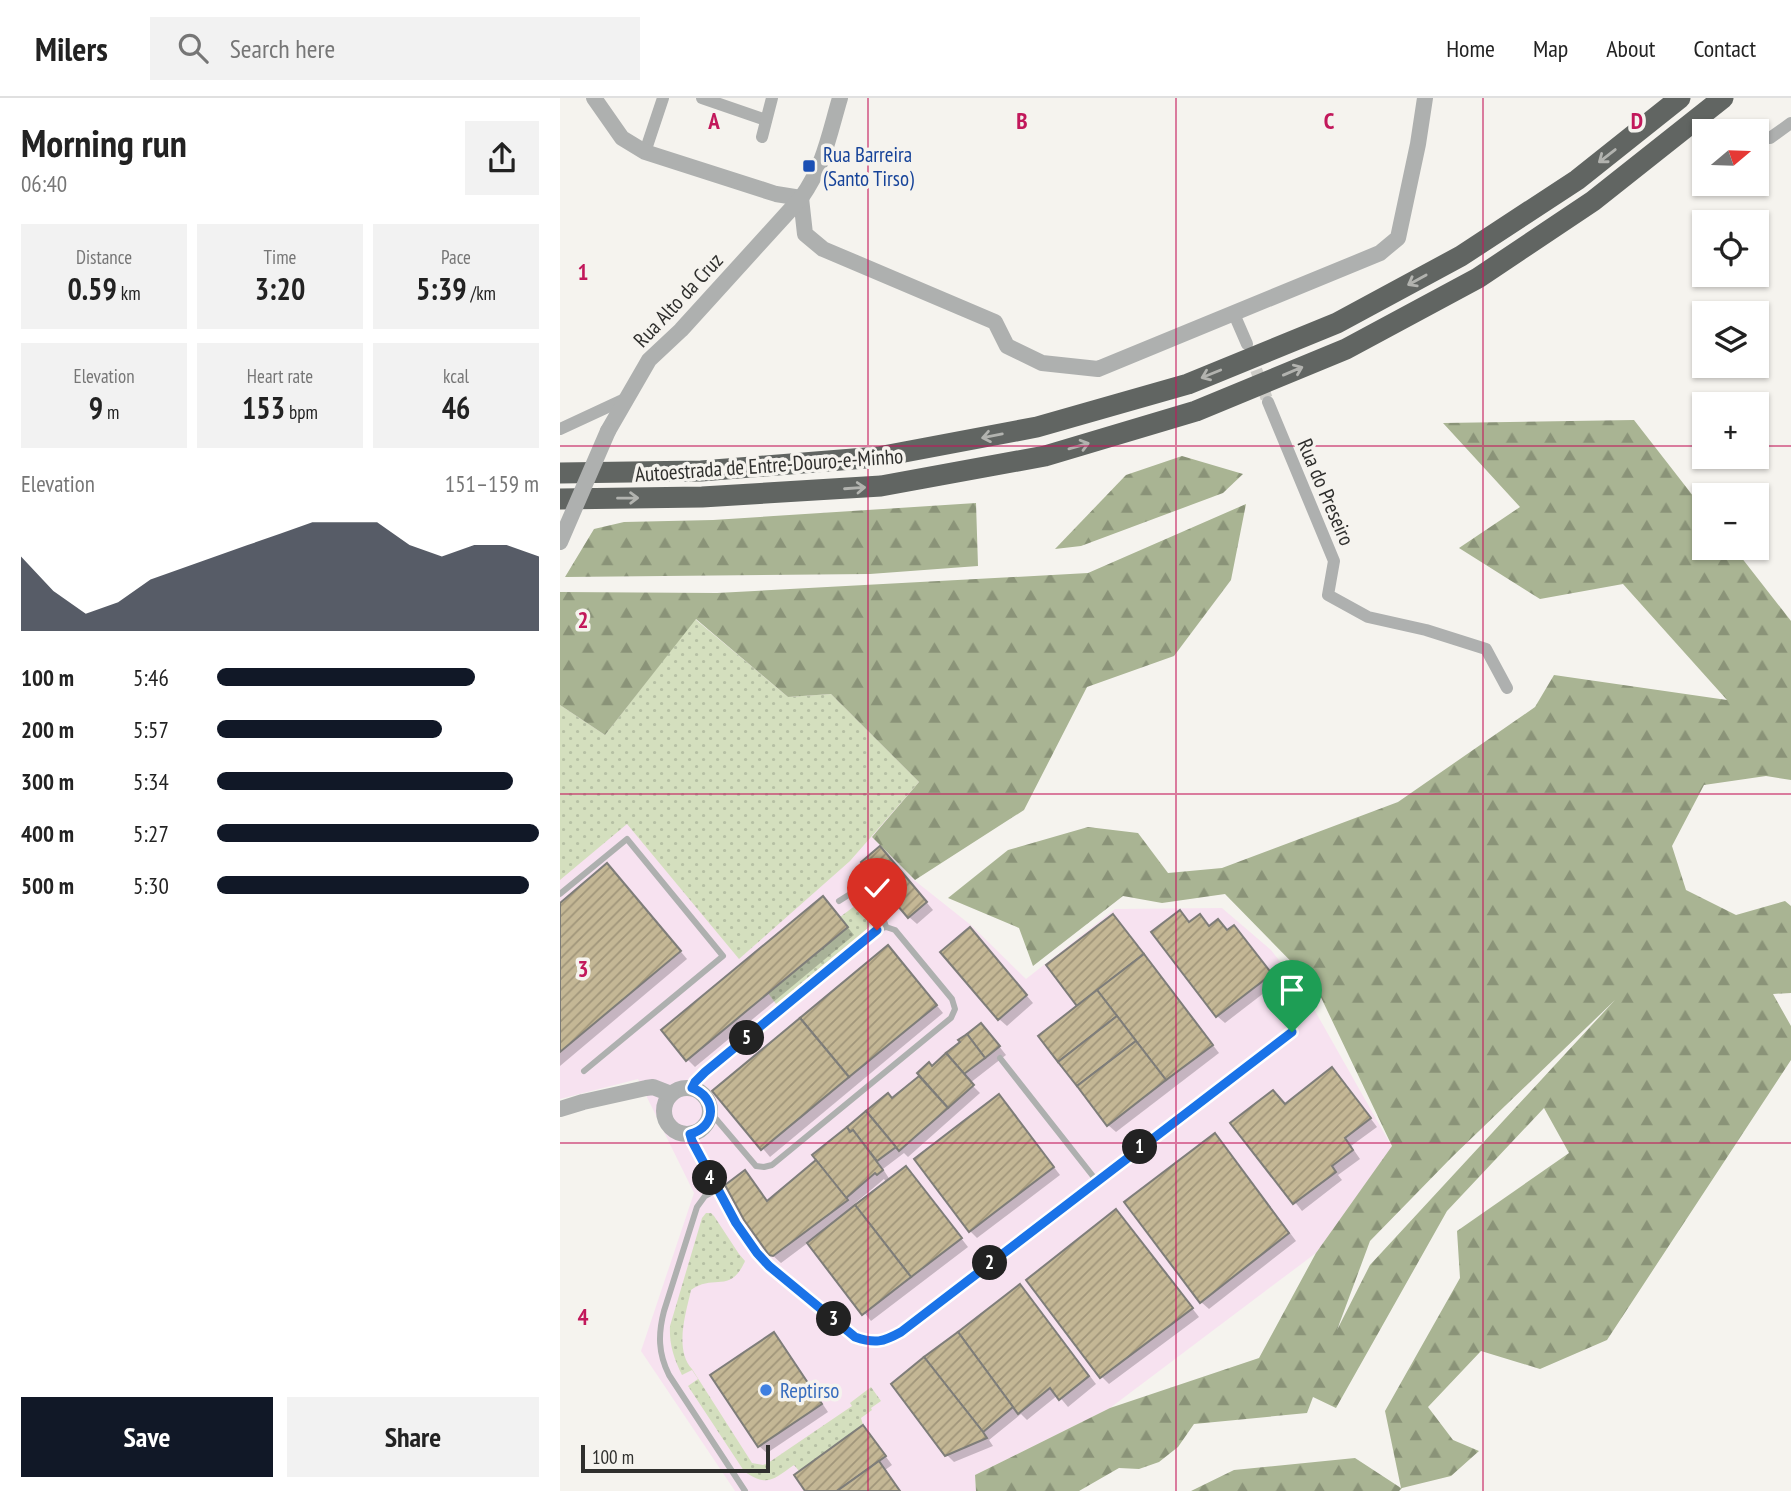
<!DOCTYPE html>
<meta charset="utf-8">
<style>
body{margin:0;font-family:"PT Sans Narrow",sans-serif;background:#f2f2f2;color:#222;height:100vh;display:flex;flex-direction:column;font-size:26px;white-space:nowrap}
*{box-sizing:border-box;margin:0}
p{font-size:23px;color:#767676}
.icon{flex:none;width:38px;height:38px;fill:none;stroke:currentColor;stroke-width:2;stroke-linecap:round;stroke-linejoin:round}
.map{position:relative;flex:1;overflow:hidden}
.drawer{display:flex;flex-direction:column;background:#fff;width:560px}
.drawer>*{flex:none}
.needle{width:46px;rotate:71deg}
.buttons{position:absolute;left:1132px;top:21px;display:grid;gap:14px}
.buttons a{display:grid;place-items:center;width:77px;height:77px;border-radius:0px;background:#fff;box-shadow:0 2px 5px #0004;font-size:35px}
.scale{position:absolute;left:21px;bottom:18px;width:189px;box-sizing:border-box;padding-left:7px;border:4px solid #2f2f2d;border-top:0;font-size:19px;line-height:24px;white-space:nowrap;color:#2f2f2d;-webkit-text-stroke:5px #f5f3ee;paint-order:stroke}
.pin{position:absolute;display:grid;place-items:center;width:60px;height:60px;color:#fff;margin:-72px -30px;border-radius:50% 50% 50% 0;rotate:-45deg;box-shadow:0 0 7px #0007}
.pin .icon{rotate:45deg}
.km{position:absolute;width:35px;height:35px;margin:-18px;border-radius:50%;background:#222;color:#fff;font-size:19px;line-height:35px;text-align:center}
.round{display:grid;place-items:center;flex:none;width:74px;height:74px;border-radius:0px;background:#f2f2f2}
.overview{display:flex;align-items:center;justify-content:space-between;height:119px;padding:0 21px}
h1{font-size:38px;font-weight:600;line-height:52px}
.figures{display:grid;grid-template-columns:repeat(3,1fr);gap:10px;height:119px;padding:7px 21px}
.figures div{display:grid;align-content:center;border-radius:0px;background:#f2f2f2;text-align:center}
.figures b{font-size:30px;font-weight:600}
.figures small{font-size:19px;font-weight:400}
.figures p{font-size:19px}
.chart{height:196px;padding:14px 21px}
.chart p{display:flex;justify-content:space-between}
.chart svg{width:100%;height:126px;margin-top:7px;fill:#111827;opacity:.7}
.action{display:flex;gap:14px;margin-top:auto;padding:14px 21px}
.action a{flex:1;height:80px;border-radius:0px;background:#111827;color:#fff;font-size:28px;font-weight:600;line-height:80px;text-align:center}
.action a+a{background:#f2f2f2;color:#222}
ul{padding:0 21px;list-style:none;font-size:23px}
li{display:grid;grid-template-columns:112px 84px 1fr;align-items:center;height:52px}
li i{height:18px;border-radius:9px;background:#111827}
header{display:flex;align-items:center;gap:42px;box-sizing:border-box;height:98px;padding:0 35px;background:#fff;border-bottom:2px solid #e0e0e0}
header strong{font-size:33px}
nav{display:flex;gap:38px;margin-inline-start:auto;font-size:24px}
.search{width:490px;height:63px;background:#f2f2f2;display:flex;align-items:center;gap:18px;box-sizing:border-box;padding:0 24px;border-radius:0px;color:#767676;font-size:26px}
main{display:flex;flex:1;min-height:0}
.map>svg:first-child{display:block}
</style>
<header>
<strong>Milers</strong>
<div class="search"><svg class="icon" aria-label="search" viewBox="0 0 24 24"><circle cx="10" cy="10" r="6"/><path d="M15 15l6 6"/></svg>Search here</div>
<nav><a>Home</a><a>Map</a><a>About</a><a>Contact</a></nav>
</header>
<main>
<section class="drawer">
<div class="overview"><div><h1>Morning run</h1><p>06:40</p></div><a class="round"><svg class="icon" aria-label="share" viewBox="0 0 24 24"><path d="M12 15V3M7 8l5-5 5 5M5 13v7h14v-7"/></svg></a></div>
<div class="figures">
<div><p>Distance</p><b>0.59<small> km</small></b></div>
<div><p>Time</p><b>3:20</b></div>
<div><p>Pace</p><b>5:39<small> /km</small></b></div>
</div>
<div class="figures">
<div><p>Elevation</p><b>9<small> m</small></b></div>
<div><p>Heart rate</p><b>153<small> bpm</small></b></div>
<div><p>kcal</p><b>46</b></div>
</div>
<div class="chart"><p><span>Elevation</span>151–159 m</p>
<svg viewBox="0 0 160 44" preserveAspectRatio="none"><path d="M0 44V18L10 30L20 38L30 34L40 26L50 22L60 18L70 14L80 10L90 6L100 6L110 6L120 14L130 18L140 14L150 14L160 18V44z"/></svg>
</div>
<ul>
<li><b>100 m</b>5:46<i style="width:80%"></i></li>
<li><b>200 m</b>5:57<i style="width:70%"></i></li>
<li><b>300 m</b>5:34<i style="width:92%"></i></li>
<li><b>400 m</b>5:27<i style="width:100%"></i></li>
<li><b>500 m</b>5:30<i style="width:97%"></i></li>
</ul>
<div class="action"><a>Save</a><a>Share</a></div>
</section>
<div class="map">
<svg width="1231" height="1393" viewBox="0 0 1231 1393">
<defs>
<pattern id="green-dots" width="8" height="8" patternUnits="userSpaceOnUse" patternTransform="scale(1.75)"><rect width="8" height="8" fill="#d4dfbe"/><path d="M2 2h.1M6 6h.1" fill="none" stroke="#b6c0a4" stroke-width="1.8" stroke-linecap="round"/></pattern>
<pattern id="forest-firs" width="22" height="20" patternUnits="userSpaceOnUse" patternTransform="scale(1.75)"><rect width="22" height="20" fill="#a9b493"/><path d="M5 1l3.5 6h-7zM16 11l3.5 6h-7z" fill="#8a9378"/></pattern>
<pattern id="building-hatch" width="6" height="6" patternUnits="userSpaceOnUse" patternTransform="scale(1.75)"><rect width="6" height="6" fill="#c4b795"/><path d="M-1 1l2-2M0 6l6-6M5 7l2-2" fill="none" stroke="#a0957a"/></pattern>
</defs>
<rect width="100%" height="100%" fill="#f5f3ee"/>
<path fill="#f7e2f0" d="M135,521L228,599L271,596L359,684L312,739L354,782L412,828L466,881L555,811L662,810L711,852L746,897L832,1049L756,1155L550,1310L415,1377L416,1393H175L81,1253L134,1095L78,981L0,1001V607L45,637Z"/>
<g fill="url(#green-dots)">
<path d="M135,521L228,599L271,596L359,684L290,763L179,861L67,726L0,782V607L45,637Z"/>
<path d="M296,807C305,809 309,813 312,823L308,830L216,906L208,895L287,829L280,819Z"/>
<path d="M146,1115H151L154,1118L179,1156L185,1163C170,1197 154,1175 131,1192C126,1215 114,1251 132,1271L192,1365L203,1367L208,1365L292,1308L290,1305L311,1289L321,1303L311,1310L312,1312L301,1320L303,1327L239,1373L234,1367C214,1381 207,1390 184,1373L128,1288L138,1281L132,1272L122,1277C114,1261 109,1246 110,1228L142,1120Z"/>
</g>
<g fill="url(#forest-firs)" fill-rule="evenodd">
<path d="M1074,322L1144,412V450H1174L1231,523V682L1206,678L1144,687L1112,748L1126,792L1176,817L1225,803L1231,808V895L1213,896L1231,928V962L1047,1242L980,1271L921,1253L868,1309L893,1342L919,1353L891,1378L842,1390L839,1393H631L674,1372L795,1360L841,1390L825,1313L900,1180L897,1133L1009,1055L984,1010L887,1113L776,1310L753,1299L747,1315L634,1326L618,1349L599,1364L579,1371L559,1370L519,1393H416L415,1377L550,1310L699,1260L756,1155L832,1048L756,889L665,796L602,805L563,798L473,868L459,830L388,800L448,752L528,729L578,735L608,775L662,770L838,704L975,609L994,577L1167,602L1063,486L980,501L899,450L960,409L883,325ZM1055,902L810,1167L777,1232L810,1143L892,1059Z"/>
<path d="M622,358L683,376L663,395L521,448L495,451L566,377Z"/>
<path d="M416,405L418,468L310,476L5,479L34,431L64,424L153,422Z"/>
<path d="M686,406L671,482L614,558L527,589L464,712L355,782L312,739L359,684L271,596L228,599L136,521L45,637L0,607V494L157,495L528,475Z"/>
</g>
<g fill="#0003" fill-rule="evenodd">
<path d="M327,757L373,812L357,826L349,819Z"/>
<path d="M55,775L127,861L0,968V807Z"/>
<path d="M270,808L294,837L135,969L127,961Z"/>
<path d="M560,826L659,955L556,1034L548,1027L519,908Z"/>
<path d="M630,826L681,836L718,884L665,925L657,918Z"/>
<path d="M417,839L473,905L447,928L439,921Z"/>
<path d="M336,857L383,915L210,1059L155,993Z"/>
<path d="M428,934L446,957L410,985L420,995L348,1059L344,1055L323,1071L330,1082L353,1078L408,1149L311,1223L249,1144L221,1165L211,1156L184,1074L208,1104L259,1062L255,1057L333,1002L372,970ZM324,1081L327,1085L295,1109L293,1107Z"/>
<path d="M780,979L817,1029L791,1048L800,1061L778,1077L782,1082L742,1113L673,1026L726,1008Z"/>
<path d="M446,1006L500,1077L417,1140L410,1133Z"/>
<path d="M662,1045L736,1143L649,1211L641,1204Z"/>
<path d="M563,1121L639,1219L549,1286L542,1279L469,1182Z"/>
<path d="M467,1196L536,1286L508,1309L498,1297L467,1322L461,1316L429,1342L433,1348L394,1364L386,1356Z"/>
<path d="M214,1237L221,1244L268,1314L207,1355L199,1348Z"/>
<path d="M303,1329L310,1337L332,1367L325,1372L340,1393H247Z"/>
</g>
<g fill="url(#building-hatch)" stroke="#7e7d79" stroke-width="2">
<path d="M320,748L367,804L348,820L301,764Z"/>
<path d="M47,765L121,853L0,954V805Z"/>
<path d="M263,798L288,829L126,963L101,932Z"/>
<path d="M620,812L629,824L640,816L649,828L658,821L667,832L674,827L712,876L656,919L591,834Z"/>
<path d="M553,816L584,856L517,908L486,867Z"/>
<path d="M410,829L467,897L438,922L380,854Z"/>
<path d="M328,847L377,907L289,979L240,920Z"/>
<path d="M584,856L653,947L606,982L537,892Z"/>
<path d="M537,892L557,918L498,964L478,938Z"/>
<path d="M557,918L576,943L517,988L498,964Z"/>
<path d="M240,920L289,979L201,1052L152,993Z"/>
<path d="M421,925L440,948L425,960L407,936Z"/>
<path d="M407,936L425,960L404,976L386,955L400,944L398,942Z"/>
<path d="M576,943L606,982L547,1028L517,988Z"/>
<path d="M386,955L414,987L388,1010L357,975L369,964L372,968Z"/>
<path d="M772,969L811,1020L785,1040L793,1052L772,1068L776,1074L733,1106L670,1025L713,992L725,1006Z"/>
<path d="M359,978L388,1010L339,1053L306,1013L328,995L332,1000Z"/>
<path d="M439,996L494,1069L409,1134L354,1061Z"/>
<path d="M306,1013L336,1049L317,1063L293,1032L290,1034L287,1029Z"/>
<path d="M287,1029L290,1034L293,1032L323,1072L317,1077L315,1075L286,1100L252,1057Z"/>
<path d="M655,1035L729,1135L640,1205L564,1104Z"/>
<path d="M256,1062L288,1102L213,1158L209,1157L184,1122L165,1087L185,1072L207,1103Z"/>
<path d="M346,1068L402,1140L351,1179L295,1107Z"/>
<path d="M295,1107L351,1179L302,1217L247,1145Z"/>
<path d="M556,1111L633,1210L540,1280L466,1182Z"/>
<path d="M460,1186L529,1278L499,1302L490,1290L458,1316L398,1234Z"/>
<path d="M214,1234L262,1306L198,1349L150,1277Z"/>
<path d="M398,1234L453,1309L423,1334L364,1259Z"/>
<path d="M364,1259L423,1334L427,1340L385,1358L331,1286Z"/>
<path d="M303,1327L326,1358L277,1393H245L234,1377Z"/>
<path d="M319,1363L340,1393H277Z"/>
</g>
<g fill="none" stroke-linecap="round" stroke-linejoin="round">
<path stroke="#cdccc7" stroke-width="12" stroke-dasharray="12 6" stroke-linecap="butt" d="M690,255L708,304"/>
<g stroke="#aeb0af" stroke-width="6">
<path d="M0,796L67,741L163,858L24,973"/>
<path d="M279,803L298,791C312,800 322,814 326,829"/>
<path d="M440,960L536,1082"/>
<path d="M132,990L135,984L145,974L317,832L326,829L335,832L392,901L395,911L391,920L212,1067L204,1069L196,1068L156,1021L150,1019"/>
<path d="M130,1036L132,1043C154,1086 174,1134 209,1168L295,1239C315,1246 323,1244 341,1234L732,934"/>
<path d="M156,1092L145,1098L137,1109L104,1213C98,1236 98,1255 109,1277L185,1393"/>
</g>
<g stroke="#aeb0af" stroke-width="12">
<path d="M142,0L206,22"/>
<path d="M202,39L212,0"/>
<path d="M1210,40L1231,25"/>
<path d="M85,54L103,0"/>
<path d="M674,216L687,246"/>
<path d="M708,304L774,463L768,497L808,519L866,532L926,551L947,590"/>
<path d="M0,331L67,300"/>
</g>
<g stroke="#aeb0af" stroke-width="16">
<path d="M34,0L62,40L85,54L216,96L241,100"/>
<path d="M241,100L245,136L263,151L435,224L447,248L482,265L538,271L820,155L838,140L858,46L865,0"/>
<path d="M48,333L89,262L121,232L241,100C264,68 269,37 280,0"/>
<circle cx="127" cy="1013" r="23"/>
<path d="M0,1011L23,1004L86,990L93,989L111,996"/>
</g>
<g stroke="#616562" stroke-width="21">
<path d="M0,375L141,373L318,359L477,329L628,286L777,225L901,158L1017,82L1120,0"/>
<path d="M0,401L142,399L321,388L485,358L636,313L786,251L918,180L1033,103L1163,0"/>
</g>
<path stroke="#aeb0af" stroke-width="16" d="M0,444L48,333"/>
</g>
<defs><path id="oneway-shaft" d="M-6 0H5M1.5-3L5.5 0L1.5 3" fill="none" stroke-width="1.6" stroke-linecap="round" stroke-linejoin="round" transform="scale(1.75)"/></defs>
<g stroke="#b2b3af">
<use href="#oneway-shaft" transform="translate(1047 58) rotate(142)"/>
<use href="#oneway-shaft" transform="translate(857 182) rotate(151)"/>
<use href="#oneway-shaft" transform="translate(733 273) rotate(-23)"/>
<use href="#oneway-shaft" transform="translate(651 276) rotate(158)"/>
<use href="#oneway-shaft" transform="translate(432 338) rotate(169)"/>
<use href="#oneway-shaft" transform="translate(519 348) rotate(-16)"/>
<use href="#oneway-shaft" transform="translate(295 390) rotate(-4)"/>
<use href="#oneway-shaft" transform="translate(68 400) rotate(-1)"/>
</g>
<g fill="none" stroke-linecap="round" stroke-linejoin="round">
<defs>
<path id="route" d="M317,832L145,974L135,984L132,990C157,999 157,1029 130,1036L132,1043L176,1125L197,1155L209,1168L295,1239C315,1246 323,1244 341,1234L732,934"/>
</defs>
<use href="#route" stroke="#fff" stroke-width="14"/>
<use href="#route" stroke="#1a73e8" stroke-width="9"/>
</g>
<path fill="none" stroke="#c2185b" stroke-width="2" stroke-opacity="0.55" d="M308,0V1393M616,0V1393M923,0V1393M0,348H1144M1197,348H1231M0,696H1231M0,1045H1231"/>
<rect fill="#1a4fb4" stroke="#f5f3ee" stroke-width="2.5" x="242" y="61" width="14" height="14" rx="3.5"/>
<circle fill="#3f7fe0" stroke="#f5f3ee" stroke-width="2.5" cx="206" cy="1292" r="7"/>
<g text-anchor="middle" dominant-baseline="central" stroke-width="7" stroke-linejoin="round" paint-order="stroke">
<g font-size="21" fill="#164399" stroke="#f5f3ee" text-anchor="start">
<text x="263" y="56">Rua Barreira<tspan x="263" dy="24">(Santo Tirso)</tspan></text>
</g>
<g font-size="21" fill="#2f2f2d" stroke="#f5f3ee">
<text transform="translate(118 202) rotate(-47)">Rua Alto da Cruz</text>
<text transform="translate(209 367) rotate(-4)">Autoestrada de Entre-Douro-e-Minho</text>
<text transform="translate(766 394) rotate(67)">Rua do Preseiro</text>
</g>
<g font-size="21" fill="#366cbe" stroke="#f5f3ee" text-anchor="start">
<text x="220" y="1292">Reptirso</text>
</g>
</g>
<g font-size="23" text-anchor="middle" font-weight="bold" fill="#c2185b" stroke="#f5f3ee" stroke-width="7" stroke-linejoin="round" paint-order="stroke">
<text x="154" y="31">A</text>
<text x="462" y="31">B</text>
<text x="769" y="31">C</text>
<text x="1077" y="31">D</text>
<text x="23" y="182">1</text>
<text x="23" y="530">2</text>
<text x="23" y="879">3</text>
<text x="23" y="1227">4</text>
</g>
</svg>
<div class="buttons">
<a><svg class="needle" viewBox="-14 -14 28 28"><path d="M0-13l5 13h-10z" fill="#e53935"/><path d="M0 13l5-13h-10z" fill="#767676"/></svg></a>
<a><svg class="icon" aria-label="locate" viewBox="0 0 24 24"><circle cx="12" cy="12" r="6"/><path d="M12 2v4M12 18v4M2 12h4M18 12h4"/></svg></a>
<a><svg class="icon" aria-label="layers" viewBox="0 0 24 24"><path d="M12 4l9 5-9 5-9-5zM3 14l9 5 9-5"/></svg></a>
<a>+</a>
<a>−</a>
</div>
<div class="scale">100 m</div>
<div class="pin" style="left:732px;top:934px;background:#1e9e55"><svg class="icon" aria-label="arrive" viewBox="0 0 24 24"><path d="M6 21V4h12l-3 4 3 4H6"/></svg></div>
<div class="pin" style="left:317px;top:832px;background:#d93025"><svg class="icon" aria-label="check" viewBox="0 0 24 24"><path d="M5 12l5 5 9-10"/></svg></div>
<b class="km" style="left:580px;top:1049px">1</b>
<b class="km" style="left:430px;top:1165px">2</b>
<b class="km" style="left:274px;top:1221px">3</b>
<b class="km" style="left:150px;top:1080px">4</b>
<b class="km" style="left:187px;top:940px">5</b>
</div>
</main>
